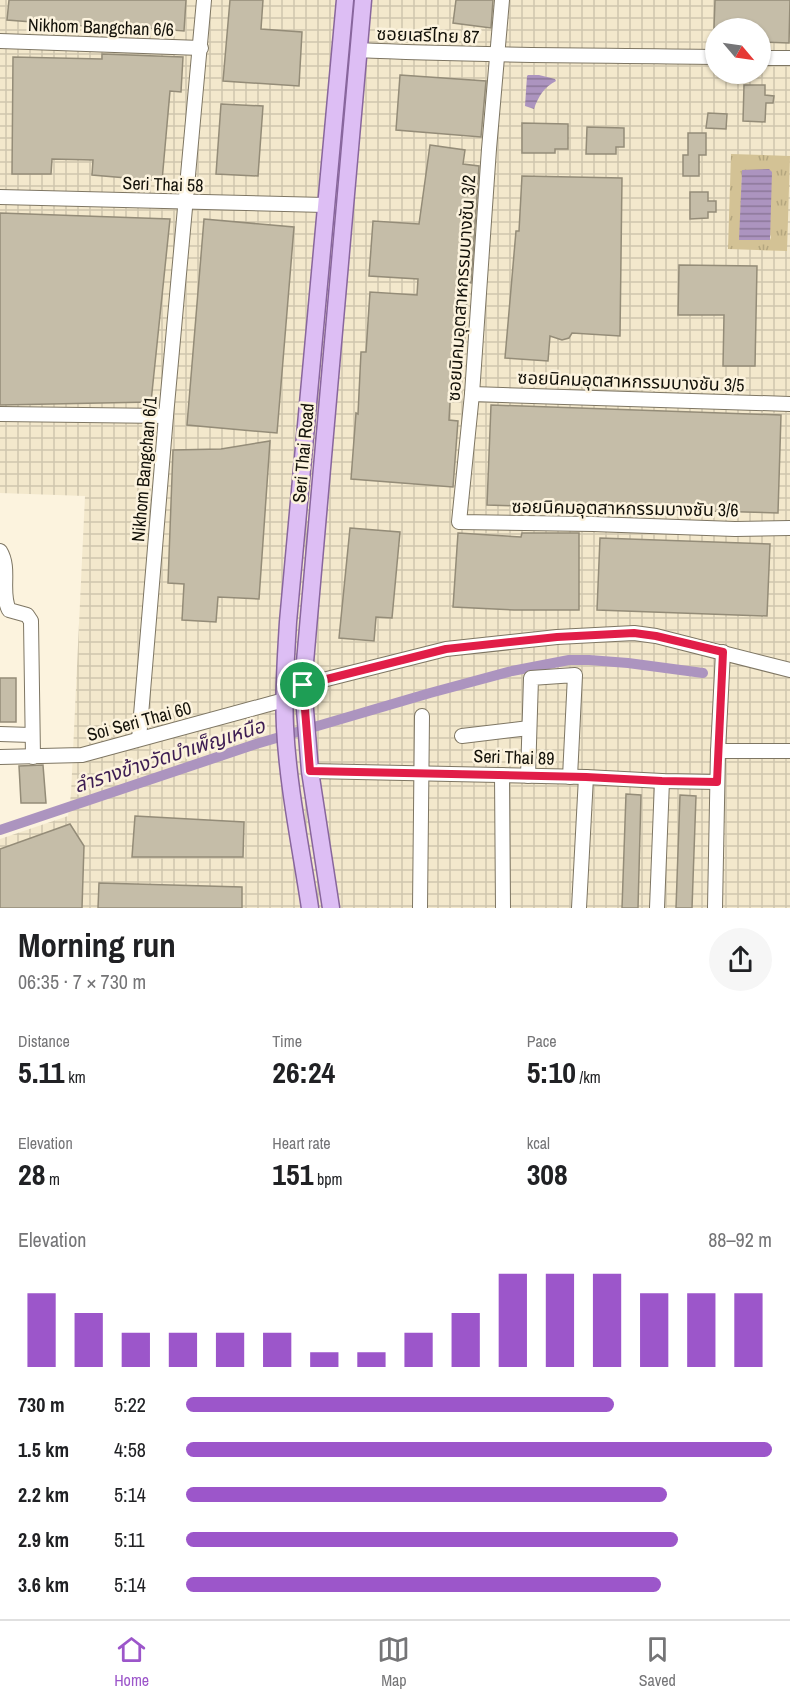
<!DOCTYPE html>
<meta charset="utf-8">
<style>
body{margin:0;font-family:"Archivo Narrow","Noto Sans Thai",sans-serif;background:#f6f6f6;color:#202124;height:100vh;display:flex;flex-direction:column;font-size:22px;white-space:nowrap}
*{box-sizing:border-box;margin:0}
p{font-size:20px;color:#757577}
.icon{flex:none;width:33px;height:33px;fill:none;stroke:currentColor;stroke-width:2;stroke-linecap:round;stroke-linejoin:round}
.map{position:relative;height:908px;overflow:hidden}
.details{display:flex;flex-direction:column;background:#fff;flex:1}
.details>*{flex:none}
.needle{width:39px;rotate:119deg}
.buttons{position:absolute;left:705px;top:18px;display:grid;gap:12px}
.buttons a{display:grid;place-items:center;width:66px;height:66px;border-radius:50%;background:#fff;box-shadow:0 2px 4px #0004;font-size:30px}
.pin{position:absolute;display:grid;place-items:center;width:51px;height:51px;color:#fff;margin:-26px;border:3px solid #fff;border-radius:50%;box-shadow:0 2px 6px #0007}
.round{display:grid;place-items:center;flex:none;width:63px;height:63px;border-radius:32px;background:#f6f6f6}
.headline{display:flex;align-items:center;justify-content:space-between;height:102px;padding:0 18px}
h1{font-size:33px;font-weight:800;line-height:45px}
.stats{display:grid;grid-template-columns:repeat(3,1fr);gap:9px;height:102px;padding:6px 18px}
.stats div{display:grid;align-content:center}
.stats b{font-size:30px;font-weight:800}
.stats small{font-size:16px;font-weight:400}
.stats p{font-size:16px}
.chart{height:168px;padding:12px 18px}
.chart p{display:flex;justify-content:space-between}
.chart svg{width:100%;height:108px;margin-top:6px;stroke:#9c56ca;stroke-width:6}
ul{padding:0 18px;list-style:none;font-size:20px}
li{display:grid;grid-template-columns:96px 72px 1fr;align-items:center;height:45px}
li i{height:15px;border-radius:8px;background:#9c56ca}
.menu{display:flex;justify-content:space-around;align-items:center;height:84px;border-top:2px solid #e0e0e0;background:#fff;font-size:16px;color:#757577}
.menu a{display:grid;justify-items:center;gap:3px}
.menu .selected{color:#9c56ca}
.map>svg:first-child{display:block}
</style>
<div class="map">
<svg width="790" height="908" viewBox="0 0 790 908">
<defs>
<pattern id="industrial-grid" width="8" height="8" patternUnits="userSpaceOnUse" patternTransform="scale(1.5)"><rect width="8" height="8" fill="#f3e8cc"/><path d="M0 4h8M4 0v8" fill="none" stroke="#cfc6ae"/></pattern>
<pattern id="grass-tufts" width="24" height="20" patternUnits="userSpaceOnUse" patternTransform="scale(1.5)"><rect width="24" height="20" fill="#d3c295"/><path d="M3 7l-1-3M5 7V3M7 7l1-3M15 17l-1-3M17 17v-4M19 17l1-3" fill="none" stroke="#b4a67f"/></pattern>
<pattern id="water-rules" width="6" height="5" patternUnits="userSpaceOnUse" patternTransform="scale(1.5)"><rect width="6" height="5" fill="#ac94bf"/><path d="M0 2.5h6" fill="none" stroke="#8b7799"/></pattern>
</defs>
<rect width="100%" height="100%" fill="#fcf3de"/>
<path fill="url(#industrial-grid)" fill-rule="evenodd" d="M0,0H790V908H0V839L68,816L71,794L85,496L0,493ZM716,28H760V74H716Z"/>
<path fill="url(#grass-tufts)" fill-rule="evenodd" d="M731,154L790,156L787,251L728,249ZM742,170H745L771,237L770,240H740Z"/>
<g fill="url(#water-rules)">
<path d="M528,75H539L555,79L556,81C544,87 538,97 534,109L525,106L527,76Z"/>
<path d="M742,170L769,169L772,172L770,240H739Z"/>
</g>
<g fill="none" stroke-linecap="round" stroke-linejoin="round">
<path stroke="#ac94bf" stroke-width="10" d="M0,830L256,744L430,693L512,671L569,660H589L628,663L703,673"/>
</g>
<g fill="#c5bda8" stroke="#948c78" stroke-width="1.5">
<path d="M9,0H186L184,31L123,26V29L7,20Z"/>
<path d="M230,0H263L261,29L302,32L299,86L223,81Z"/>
<path d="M456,0H493L491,28L453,23Z"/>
<path d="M715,0H790L789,43L760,42V28H714Z"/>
<path d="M102,54L183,57L181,92L170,91L162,181L92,175L93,160L52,159L51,174H12L13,57L102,59Z"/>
<path d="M400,75L486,81L481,137L396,130Z"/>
<path d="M744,85H765V95L774,96L773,103H766L765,122L743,121Z"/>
<path d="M221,104L263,106L258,176L216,174Z"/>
<path d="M708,113L727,114L726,129L706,128Z"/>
<path d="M522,123L568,124V149H555V153H522Z"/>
<path d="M587,127L624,128V147H616V154H586Z"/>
<path d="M688,133H706V155H699V176H683V155H688Z"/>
<path d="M430,145L465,150L463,164L479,166L471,283L468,282L464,349L453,348L449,420L458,421L453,487L351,479L356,413L358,414L361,352H366L370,292L417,295L418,279L369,276L373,221L419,224Z"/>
<path d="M522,176L622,178L620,336L572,333L569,338L562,340L550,336L548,361L505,358L516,231H519Z"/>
<path d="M690,192H708V201H716V212H708V218L690,219Z"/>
<path d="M0,213L170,219L151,402L0,405Z"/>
<path d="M204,219L294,227L277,433L187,425Z"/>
<path d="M679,265L757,266L755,366H723L724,315H678Z"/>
<path d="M491,405L781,415L778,513L487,505Z"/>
<path d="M270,441L259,599L218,597L216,622L182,620L184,584L168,583L173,450L221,449Z"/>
<path d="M350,528L400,532L392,618L376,617L374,641L339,638Z"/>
<path d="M458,533L521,537L522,533H579V610H514L453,607Z"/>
<path d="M600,538L770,544L767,616L597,610Z"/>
<rect x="0" y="678" width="16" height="44"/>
<path d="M43,765L46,803H21L19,766Z"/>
<path d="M626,794L641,795L638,908H622Z"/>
<path d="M680,795L696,796L692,908H676Z"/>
<path d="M135,816L244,822L243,857H132Z"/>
<path d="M70,824L84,846L82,908H0V849Z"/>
<path d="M99,883L242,887V908H98Z"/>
</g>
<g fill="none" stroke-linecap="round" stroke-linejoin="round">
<defs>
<g id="minor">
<path d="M502,0L489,149L472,394L459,522L593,524L735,529L790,528"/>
<path d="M0,41L201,48"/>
<path d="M358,50C477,56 596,55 716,57"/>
<path d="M760,58H790"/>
<path d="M0,197L325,205"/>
<path d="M472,394L790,404"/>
<path d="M0,414L166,416"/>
<path d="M0,551C11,569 0,592 9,610L27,615L31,621L33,757"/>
<path d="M303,685L446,649L557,637L634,633L656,636L790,670"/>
<path d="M0,734L31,735"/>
<path d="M462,736L529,728"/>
<path d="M139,739L166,416L204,0"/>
<path d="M718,751H790"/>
<path d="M0,757L82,755L284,700"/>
<path d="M310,771L586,777L662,781L717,782"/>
<path d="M502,775L503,908"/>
<path d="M528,776L531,678L575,675L570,777"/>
<path d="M420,908L422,716"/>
<path d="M579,908L586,777"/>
<path d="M657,908L662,781"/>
<path d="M715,908L718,751L723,652"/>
</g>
<g id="major">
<path d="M310,908C301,848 288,787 285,727C283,692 286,657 288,622L345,0"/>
<path d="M331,908L310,771L303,685L363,0"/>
</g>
</defs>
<use href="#minor" stroke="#7e7663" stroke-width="16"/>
<use href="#major" stroke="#88669d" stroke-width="19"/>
<use href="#minor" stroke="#fff" stroke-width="14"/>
<use href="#major" stroke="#ddbef4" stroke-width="16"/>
</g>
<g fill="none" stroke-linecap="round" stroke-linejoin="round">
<defs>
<path id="route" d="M634,633L656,636L723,652L717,782L662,781L586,777L310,771L303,685L446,649L557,637Z"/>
</defs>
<use href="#route" stroke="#fff" stroke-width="12"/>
<use href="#route" stroke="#e11d48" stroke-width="8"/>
</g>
<g text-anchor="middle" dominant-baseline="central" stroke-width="5" stroke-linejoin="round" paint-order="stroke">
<g font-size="18" fill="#131109" stroke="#fcf3de">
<text transform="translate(101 27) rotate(2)">Nikhom Bangchan 6/6</text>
<text transform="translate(428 35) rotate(2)">ซอยเสรีไทย 87</text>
<text transform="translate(163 184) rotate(2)">Seri Thai 58</text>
<text transform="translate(461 288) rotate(-86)">ซอยนิคมอุตสาหกรรมบางชัน 3/2</text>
<text transform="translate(631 381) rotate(2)">ซอยนิคมอุตสาหกรรมบางชัน 3/5</text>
<text transform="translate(303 453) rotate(-85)">Seri Thai Road</text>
<text transform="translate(144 469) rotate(-85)">Nikhom Bangchan 6/1</text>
<text transform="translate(625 508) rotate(1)">ซอยนิคมอุตสาหกรรมบางชัน 3/6</text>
<text transform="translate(139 721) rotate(-15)">Soi Seri Thai 60</text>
<text transform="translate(514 757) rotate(2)">Seri Thai 89</text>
</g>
<g font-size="20" font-style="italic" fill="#3e1e53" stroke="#fcf3de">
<text transform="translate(169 755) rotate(-18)">ลำรางข้างวัดบำเพ็ญเหนือ</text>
</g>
</g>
</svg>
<div class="buttons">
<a><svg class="needle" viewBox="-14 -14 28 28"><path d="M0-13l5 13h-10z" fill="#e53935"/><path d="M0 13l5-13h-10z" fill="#757577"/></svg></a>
</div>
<div class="pin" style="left:303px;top:685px;background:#1e9e55"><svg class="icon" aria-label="arrive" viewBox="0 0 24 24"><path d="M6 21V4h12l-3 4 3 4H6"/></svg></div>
</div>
<section class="details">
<div class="headline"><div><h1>Morning run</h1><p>06:35 · 7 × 730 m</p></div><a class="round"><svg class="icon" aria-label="share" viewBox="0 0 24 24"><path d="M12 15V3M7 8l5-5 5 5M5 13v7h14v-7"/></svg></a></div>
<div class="stats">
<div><p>Distance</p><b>5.11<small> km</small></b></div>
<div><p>Time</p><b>26:24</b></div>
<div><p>Pace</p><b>5:10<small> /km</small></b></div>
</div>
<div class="stats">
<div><p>Elevation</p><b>28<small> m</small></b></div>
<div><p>Heart rate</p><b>151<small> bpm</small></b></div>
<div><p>kcal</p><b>308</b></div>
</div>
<div class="chart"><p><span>Elevation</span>88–92 m</p>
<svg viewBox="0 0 160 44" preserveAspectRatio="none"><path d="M5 44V14M15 44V22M25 44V30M35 44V30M45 44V30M55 44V30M65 44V38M75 44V38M85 44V30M95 44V22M105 44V6M115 44V6M125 44V6M135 44V14M145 44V14M155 44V14"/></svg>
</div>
<ul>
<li><b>730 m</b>5:22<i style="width:73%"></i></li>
<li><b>1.5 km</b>4:58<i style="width:100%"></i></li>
<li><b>2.2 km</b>5:14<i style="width:82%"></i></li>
<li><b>2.9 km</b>5:11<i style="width:84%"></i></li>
<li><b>3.6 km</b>5:14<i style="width:81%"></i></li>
</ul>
</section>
<nav class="menu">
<a class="selected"><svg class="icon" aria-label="home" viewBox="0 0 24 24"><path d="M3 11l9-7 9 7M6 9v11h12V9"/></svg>Home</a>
<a><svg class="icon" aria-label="map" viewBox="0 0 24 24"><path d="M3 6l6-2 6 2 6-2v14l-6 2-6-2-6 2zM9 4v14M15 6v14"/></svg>Map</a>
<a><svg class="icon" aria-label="saved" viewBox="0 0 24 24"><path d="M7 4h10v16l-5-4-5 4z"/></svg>Saved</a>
</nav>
